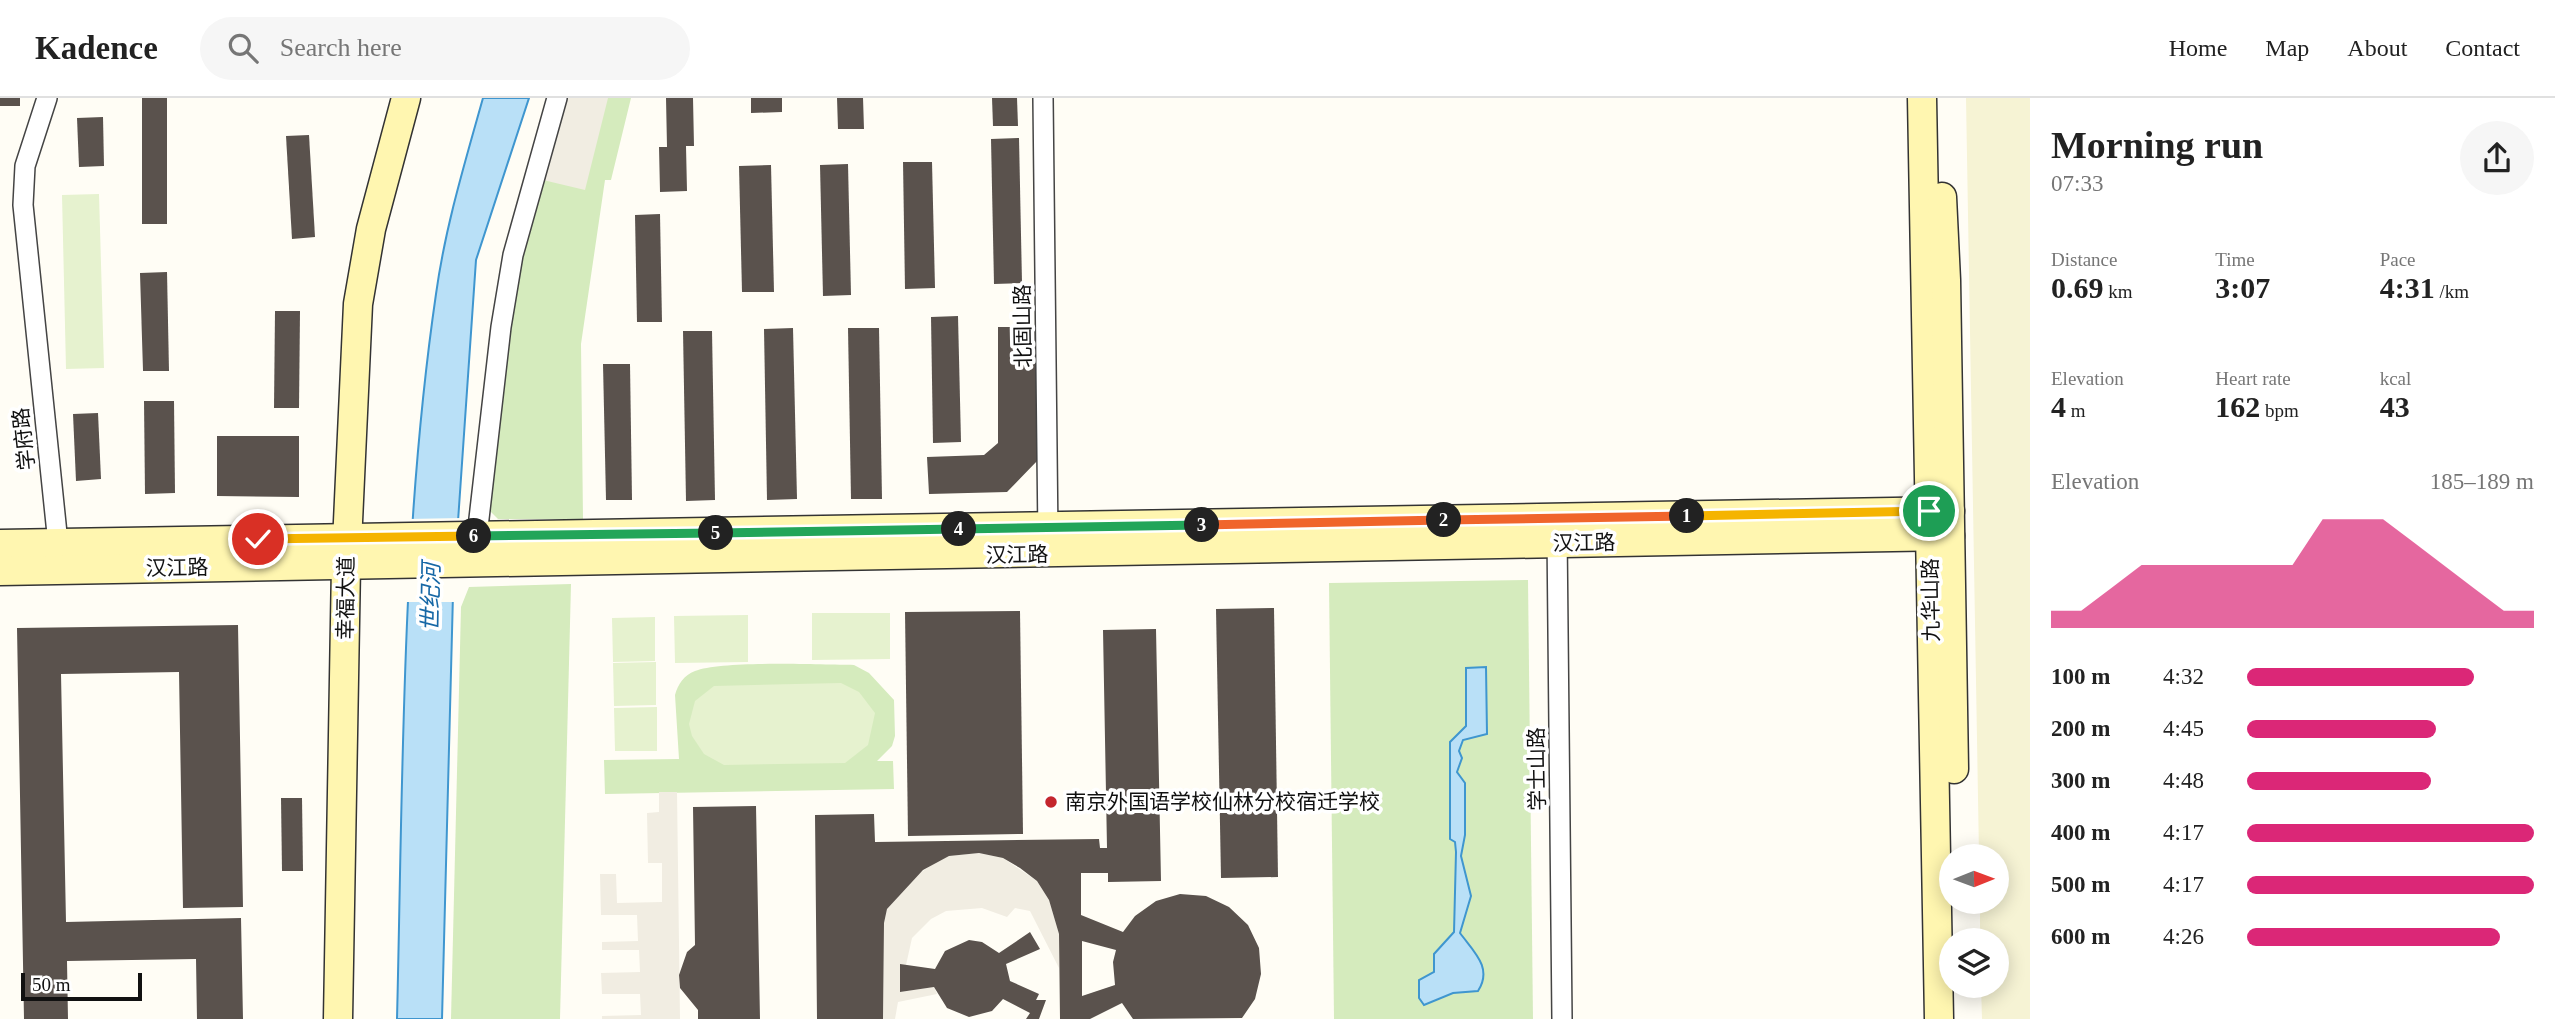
<!DOCTYPE html>
<meta charset="utf-8">
<style>
body{margin:0;font-family:"Times New Roman","Noto Sans SC",serif;background:#f6f6f6;color:#222;height:100vh;display:flex;flex-direction:column;font-size:26px;white-space:nowrap}
*{box-sizing:border-box;margin:0}
p{font-size:23px;color:#767676}
.icon{flex:none;width:38px;height:38px;fill:none;stroke:currentColor;stroke-width:2;stroke-linecap:round;stroke-linejoin:round}
.map{position:relative;flex:1;overflow:hidden}
.details{display:flex;flex-direction:column;background:#fff;width:525px}
.details>*{flex:none}
.needle{width:46px;rotate:89deg}
.buttons{position:absolute;left:1939px;top:746px;display:grid;gap:14px}
.buttons a{display:grid;place-items:center;width:70px;height:70px;border-radius:50%;background:#fff;box-shadow:0 4px 18px #0003;font-size:35px}
.scale{position:absolute;left:21px;bottom:18px;width:121px;box-sizing:border-box;padding-left:7px;border:4px solid #111;border-top:0;font-size:19px;line-height:24px;white-space:nowrap;color:#111;-webkit-text-stroke:5px #fff;paint-order:stroke}
.pin{position:absolute;display:grid;place-items:center;width:60px;height:60px;color:#fff;margin:-30px;border:4px solid #fff;border-radius:50%;box-shadow:0 2px 7px #0007}
.km{position:absolute;width:35px;height:35px;margin:-18px;border-radius:50%;background:#222;color:#fff;font-size:19px;line-height:35px;text-align:center}
.round{display:grid;place-items:center;flex:none;width:74px;height:74px;border-radius:37px;background:#f6f6f6}
.overview{display:flex;align-items:center;justify-content:space-between;height:119px;padding:0 21px}
h1{font-size:38px;font-weight:700;line-height:52px}
.figures{display:grid;grid-template-columns:repeat(3,1fr);gap:10px;height:119px;padding:7px 21px}
.figures div{display:grid;align-content:center}
.figures b{font-size:30px;font-weight:700}
.figures small{font-size:19px;font-weight:400}
.figures p{font-size:19px}
.chart{height:196px;padding:14px 21px}
.chart p{display:flex;justify-content:space-between}
.chart svg{width:100%;height:126px;margin-top:7px;fill:#db2777;opacity:.7}
ul{padding:0 21px;list-style:none;font-size:23px}
li{display:grid;grid-template-columns:112px 84px 1fr;align-items:center;height:52px}
li i{height:18px;border-radius:9px;background:#db2777}
header{display:flex;align-items:center;gap:42px;box-sizing:border-box;height:98px;padding:0 35px;background:#fff;border-bottom:2px solid #e0e0e0}
header strong{font-size:33px}
nav{display:flex;gap:38px;margin-inline-start:auto;font-size:24px}
.search{width:490px;height:63px;background:#f6f6f6;display:flex;align-items:center;gap:18px;box-sizing:border-box;padding:0 24px;border-radius:38px;color:#767676;font-size:26px}
main{display:flex;flex:1;min-height:0}
.map>svg:first-child{display:block}
</style>
<header>
<strong>Kadence</strong>
<div class="search"><svg class="icon" aria-label="search" viewBox="0 0 24 24"><circle cx="10" cy="10" r="6"/><path d="M15 15l6 6"/></svg>Search here</div>
<nav><a>Home</a><a>Map</a><a>About</a><a>Contact</a></nav>
</header>
<main>
<div class="map">
<svg width="2030" height="921" viewBox="0 0 2030 921">
<rect width="100%" height="100%" fill="#fffdf5"/>
<path fill="#f6f3d4" d="M1966,0H2030V921H1982L1981,887H1997V842H1980V803H1997V758H1979Z"/>
<g fill="#d5ebbd">
<path d="M563,0H631L611,82H605L581,246L583,421H498L490,413L488,403L509,224L531,112Z"/>
<path d="M1528,482L1533,921H1334L1329,485Z"/>
<path d="M571,486L560,921H451L461,509L469,489Z"/>
<path d="M854,567L869,575L894,602L895,638L892,648L877,663H893L894,691L605,696L604,662L679,661L675,597C678,586 684,577 695,573C722,562 820,567 854,567Z"/>
</g>
<g fill="#e6f2cf">
<path d="M99,96L104,270L66,271L62,97Z"/>
<path d="M812,515H890V561L812,562Z"/>
<path d="M748,517V564L675,565L674,518Z"/>
<path d="M655,519V563L613,564L612,520Z"/>
<path d="M656,564V607L614,608L613,565Z"/>
<path d="M841,585L859,594L875,615L868,647L845,665L724,667L704,656L692,638L689,626L695,603L714,588Z"/>
<path d="M657,609V653H615L614,610Z"/>
</g>
<g fill="#f1ede2">
<path d="M563,0H608L585,92L543,82Z"/>
<path d="M659,694H677L680,921H602V918L641,917L640,896H602L601,875L640,874L639,852H602V844L638,843L637,817H601L600,776H616L617,805L662,804V765H648L647,715L659,714Z"/>
<path d="M979,755L1003,760L1037,783L1049,802L1059,836V870L1030,813L1015,810L1007,819L982,810L946,813L931,821L912,840L906,867H900V894L934,889L937,896L898,904L895,921H883L884,825L887,811L917,777L936,764L949,758Z"/>
</g>
<g fill="#b9e0f7" stroke="#3f96cf" stroke-width="2">
<path d="M483,0H529L476,162L453,496L442,921H397C403,679 401,436 436,196C445,130 465,64 483,0Z"/>
<path d="M1486,569L1487,636L1463,642L1459,653L1462,660L1457,674L1465,685V737L1461,758L1471,798L1460,835C1474,854 1493,870 1478,893L1453,895L1424,907L1419,900V882L1434,874V856L1454,834L1456,754L1455,744L1450,741V644L1466,628V570Z"/>
</g>
<path fill="#fffdf5" d="M462,420L456,504H403L407,421Z"/>
<g fill="#5a524d" fill-rule="evenodd">
<rect x="0" y="0" width="20" height="8"/>
<rect x="142" y="0" width="25" height="126"/>
<path d="M666,0H693L694,48H686L687,93L660,94L659,49H667Z"/>
<path d="M751,0H782V14L751,15Z"/>
<path d="M837,0H863L864,31H838Z"/>
<path d="M992,0H1017L1018,28H993Z"/>
<path d="M103,19L104,68L79,69L77,20Z"/>
<path d="M309,37L315,139L292,141L286,38Z"/>
<path d="M1019,40L1022,185L994,186L991,41Z"/>
<path d="M903,64H932L935,190L905,191Z"/>
<path d="M848,66L851,197L823,198L820,67Z"/>
<path d="M771,67L774,194H742L739,68Z"/>
<path d="M660,116L662,224H637L635,117Z"/>
<path d="M167,174L169,273H143L140,175Z"/>
<path d="M275,213H300L299,310H274Z"/>
<path d="M958,218L961,344L933,345L931,219Z"/>
<path d="M998,229H1036L1038,362L1007,394L929,396L927,359L984,357L998,345Z"/>
<path d="M793,230L797,401L767,402L764,231Z"/>
<path d="M848,230H879L882,401H851Z"/>
<path d="M683,233H712L715,402L686,403Z"/>
<path d="M603,266H630L632,402H606Z"/>
<path d="M144,303H174L175,395L145,396Z"/>
<path d="M98,315L101,381L76,383L73,316Z"/>
<path d="M217,338H299V399L217,398Z"/>
<path d="M1274,510L1278,779L1221,780L1216,511Z"/>
<path d="M1020,513L1023,736L908,738L905,514Z"/>
<path d="M238,527L243,809L183,810L179,574L61,576L66,824L241,820L243,921H197L196,861L67,863L68,921H24L17,530Z"/>
<path d="M1156,531L1161,783L1108,784V775H1081V817L1123,834L1135,818L1156,803L1180,796L1206,798L1229,809L1248,827L1259,850L1261,876L1255,901L1242,920L1133,921L1122,905L1090,921H1060L1059,836L1049,802L1037,783L1020,770L1003,760L979,755L949,758L923,772L887,811L884,825L883,921H817L815,717L874,716L875,744L1099,741L1100,750H1107L1103,532ZM1082,843L1116,852L1113,864L1115,887L1082,898Z"/>
<path d="M281,700H302L303,773H282Z"/>
<path d="M756,708L760,921H698V912L680,890L679,877L687,854L695,847L693,709Z"/>
<path d="M1030,834L1040,851L1006,866L1010,883L1039,896L1036,902H1046L1039,921H1026L1030,915L1003,901L992,913L969,919L947,910L934,889L900,894V866L935,871L945,853L969,842L982,844L999,855Z"/>
</g>
<g fill="none" stroke-linecap="round" stroke-linejoin="round">
<defs>
<g id="street">
<path d="M47,0L25,68L23,107L59,455"/>
<path d="M1043,0L1048,440"/>
<path d="M1557,435L1562,921"/>
<path d="M477,438L501,229L513,157L557,0"/>
</g>
<g id="secondary">
<path d="M1922,0L1939,921"/>
<path d="M1942,99L1946,182L1954,671"/>
<path d="M0,446L1950,413"/>
<path d="M0,473L1950,438"/>
<path d="M338,921L346,467L358,206L371,131L406,0"/>
</g>
</defs>
<use href="#street" stroke="#444" stroke-width="22"/>
<use href="#secondary" stroke="#333" stroke-width="31"/>
<use href="#street" stroke="#fff" stroke-width="19"/>
<use href="#secondary" stroke="#fff6b0" stroke-width="28"/>
</g>
<g fill="none" stroke-linecap="round" stroke-linejoin="round">
<defs>
<path id="split-1" d="M1687,418L1929,413"/>
<path id="split-2" d="M1444,422L1687,418"/>
<path id="split-3" d="M1202,427L1444,422"/>
<path id="split-4" d="M959,431L1202,427"/>
<path id="split-5" d="M716,435L959,431"/>
<path id="split-6" d="M474,438L716,435"/>
<path id="split-7" d="M258,441L474,438"/>
</defs>
<use href="#split-1" stroke="#fff" stroke-width="14"/>
<use href="#split-2" stroke="#fff" stroke-width="14"/>
<use href="#split-3" stroke="#fff" stroke-width="14"/>
<use href="#split-4" stroke="#fff" stroke-width="14"/>
<use href="#split-5" stroke="#fff" stroke-width="14"/>
<use href="#split-6" stroke="#fff" stroke-width="14"/>
<use href="#split-7" stroke="#fff" stroke-width="14"/>
<use href="#split-1" stroke="#f5b400" stroke-width="9"/>
<use href="#split-2" stroke="#f0652b" stroke-width="9"/>
<use href="#split-3" stroke="#f0652b" stroke-width="9"/>
<use href="#split-4" stroke="#22a559" stroke-width="9"/>
<use href="#split-5" stroke="#22a559" stroke-width="9"/>
<use href="#split-6" stroke="#22a559" stroke-width="9"/>
<use href="#split-7" stroke="#f5b400" stroke-width="9"/>
</g>
<circle fill="#c4262e" stroke="#fff" stroke-width="2.5" cx="1051" cy="704" r="7"/>
<g text-anchor="middle" dominant-baseline="central" stroke-width="7" stroke-linejoin="round" paint-order="stroke">
<g font-size="21" fill="#111" stroke="#fff">
<text transform="translate(1023 228) rotate(-91)">北固山路</text>
<text transform="translate(24 341) rotate(-96)">学府路</text>
<text transform="translate(1584 445) rotate(-1)">汉江路</text>
<text transform="translate(1017 457) rotate(-1)">汉江路</text>
<text transform="translate(177 470) rotate(-1)">汉江路</text>
<text transform="translate(346 500) rotate(-89)">幸福大道</text>
<text transform="translate(1931 502) rotate(-91)">九华山路</text>
<text transform="translate(1537 671) rotate(-91)">学士山路</text>
</g>
<g font-size="21" fill="#111" stroke="#fff" text-anchor="start">
<text x="1065" y="704">南京外国语学校仙林分校宿迁学校</text>
</g>
<g font-size="23" font-style="italic" fill="#1768a6" stroke="#fff">
<text transform="translate(431 499) rotate(-89)">世纪河</text>
</g>
</g>
</svg>
<div class="buttons">
<a><svg class="needle" viewBox="-14 -14 28 28"><path d="M0-13l5 13h-10z" fill="#e53935"/><path d="M0 13l5-13h-10z" fill="#767676"/></svg></a>
<a><svg class="icon" aria-label="layers" viewBox="0 0 24 24"><path d="M12 4l9 5-9 5-9-5zM3 14l9 5 9-5"/></svg></a>
</div>
<div class="scale">50 m</div>
<div class="pin" style="left:1929px;top:413px;background:#1e9e55"><svg class="icon" aria-label="arrive" viewBox="0 0 24 24"><path d="M6 21V4h12l-3 4 3 4H6"/></svg></div>
<div class="pin" style="left:258px;top:441px;background:#d93025"><svg class="icon" aria-label="check" viewBox="0 0 24 24"><path d="M5 12l5 5 9-10"/></svg></div>
<b class="km" style="left:1687px;top:418px">1</b>
<b class="km" style="left:1444px;top:422px">2</b>
<b class="km" style="left:1202px;top:427px">3</b>
<b class="km" style="left:959px;top:431px">4</b>
<b class="km" style="left:716px;top:435px">5</b>
<b class="km" style="left:474px;top:438px">6</b>
</div>
<section class="details">
<div class="overview"><div><h1>Morning run</h1><p>07:33</p></div><a class="round"><svg class="icon" aria-label="share" viewBox="0 0 24 24"><path d="M12 15V3M7 8l5-5 5 5M5 13v7h14v-7"/></svg></a></div>
<div class="figures">
<div><p>Distance</p><b>0.69<small> km</small></b></div>
<div><p>Time</p><b>3:07</b></div>
<div><p>Pace</p><b>4:31<small> /km</small></b></div>
</div>
<div class="figures">
<div><p>Elevation</p><b>4<small> m</small></b></div>
<div><p>Heart rate</p><b>162<small> bpm</small></b></div>
<div><p>kcal</p><b>43</b></div>
</div>
<div class="chart"><p><span>Elevation</span>185–189 m</p>
<svg viewBox="0 0 160 44" preserveAspectRatio="none"><path d="M0 44V38L10 38L20 30L30 22L40 22L50 22L60 22L70 22L80 22L90 6L100 6L110 6L120 14L130 22L140 30L150 38L160 38V44z"/></svg>
</div>
<ul>
<li><b>100 m</b>4:32<i style="width:79%"></i></li>
<li><b>200 m</b>4:45<i style="width:66%"></i></li>
<li><b>300 m</b>4:48<i style="width:64%"></i></li>
<li><b>400 m</b>4:17<i style="width:100%"></i></li>
<li><b>500 m</b>4:17<i style="width:100%"></i></li>
<li><b>600 m</b>4:26<i style="width:88%"></i></li>
</ul>
</section>
</main>
